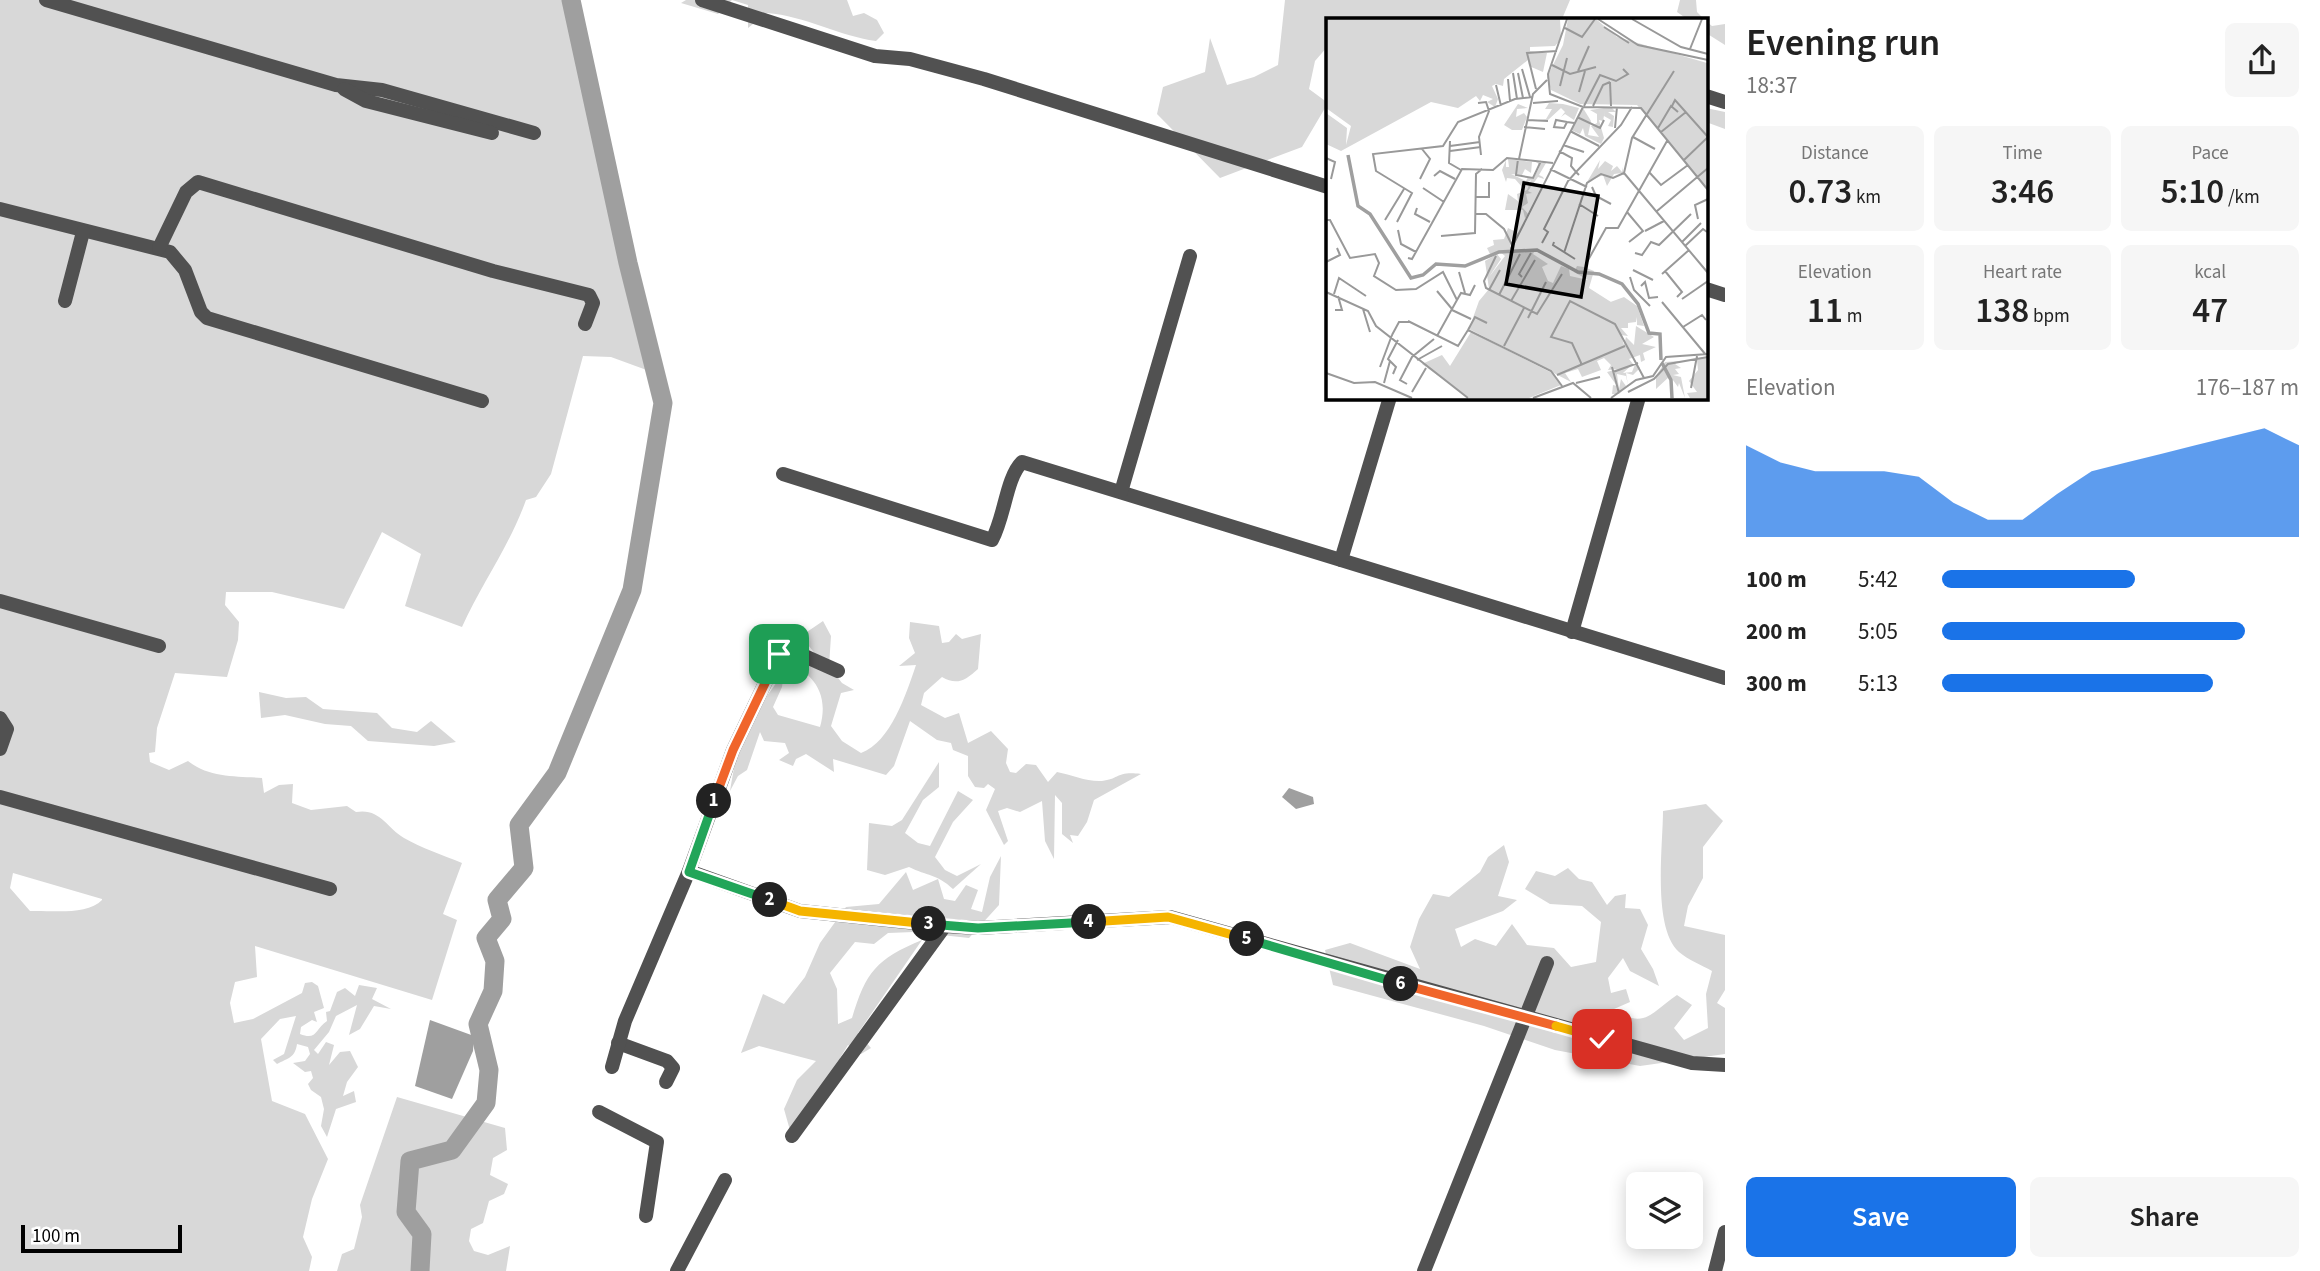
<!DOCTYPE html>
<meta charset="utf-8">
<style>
body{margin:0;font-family:"Source Sans 3",sans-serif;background:#f6f6f6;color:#222;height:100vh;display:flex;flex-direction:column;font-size:26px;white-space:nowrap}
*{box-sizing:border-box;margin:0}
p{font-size:23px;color:#767676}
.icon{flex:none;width:38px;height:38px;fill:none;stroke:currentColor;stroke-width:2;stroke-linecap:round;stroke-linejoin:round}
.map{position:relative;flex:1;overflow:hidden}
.side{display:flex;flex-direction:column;background:#fff;width:595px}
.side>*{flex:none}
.buttons{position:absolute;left:1626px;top:1172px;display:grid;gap:14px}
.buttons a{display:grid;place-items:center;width:77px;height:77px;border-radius:10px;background:#fff;box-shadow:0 4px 18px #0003;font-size:35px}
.scale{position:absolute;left:21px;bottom:18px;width:161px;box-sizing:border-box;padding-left:7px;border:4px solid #000;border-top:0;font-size:19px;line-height:24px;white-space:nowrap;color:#000;-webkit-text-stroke:5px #fff;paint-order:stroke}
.pin{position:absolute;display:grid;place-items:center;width:60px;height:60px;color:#fff;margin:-30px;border-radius:14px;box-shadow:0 4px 10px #0006}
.km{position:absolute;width:35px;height:35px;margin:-18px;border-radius:50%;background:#222;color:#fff;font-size:19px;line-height:35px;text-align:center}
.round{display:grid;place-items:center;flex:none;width:74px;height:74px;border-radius:10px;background:#f6f6f6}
.head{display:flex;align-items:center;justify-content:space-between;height:119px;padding:0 21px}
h1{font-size:38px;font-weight:600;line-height:52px}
.figures{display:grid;grid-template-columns:repeat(3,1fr);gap:10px;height:119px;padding:7px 21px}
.figures div{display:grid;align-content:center;border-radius:10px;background:#f6f6f6;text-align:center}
.figures b{font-size:35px;font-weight:600}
.figures small{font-size:19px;font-weight:400}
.figures p{font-size:19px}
.chart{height:196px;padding:14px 21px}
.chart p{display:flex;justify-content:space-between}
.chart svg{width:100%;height:126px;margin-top:7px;fill:#1a73e8;opacity:.7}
.cta{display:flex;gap:14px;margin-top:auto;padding:14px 21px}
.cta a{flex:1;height:80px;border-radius:10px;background:#1a73e8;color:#fff;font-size:28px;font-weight:600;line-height:80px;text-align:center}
.cta a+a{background:#f6f6f6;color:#222}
ul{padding:0 21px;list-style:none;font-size:23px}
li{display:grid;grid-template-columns:112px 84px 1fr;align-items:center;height:52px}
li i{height:18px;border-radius:9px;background:#1a73e8}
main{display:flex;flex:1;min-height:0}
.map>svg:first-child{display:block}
</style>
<main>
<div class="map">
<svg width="1725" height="1271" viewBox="0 0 1725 1271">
<rect width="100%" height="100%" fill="#fff"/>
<g fill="#d8d8d8" fill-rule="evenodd">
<path d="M0,0H566L652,372L611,357L583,356L551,474L536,497L526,500C510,545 482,583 462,627L405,606L421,554L382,532L344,609L272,592H226L225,605L239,622L238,640L227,677L175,673L157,728L155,752L149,753L150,762L169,770L188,761C209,778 236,776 262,778L264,793L279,785L293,784L292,803L311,810L347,806L356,812C380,808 386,827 404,838C421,848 443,855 462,863L443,914L457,920L432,1000L255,946L257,977L235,982L230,1003L234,1023L253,1019L302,993L305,983L312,982L318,986L324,1008L314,1012L317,1022L312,1020L301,1027L300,1034C317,1041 315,1029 327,1021L326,1012L330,1011L337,992L345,988L355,996L359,985L377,988L372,999L391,1009L374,1006L360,1029L349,1035L357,1005L336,1016L329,1032L314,1050L318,1054L326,1042L334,1045L329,1065L340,1052L350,1051L358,1067L347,1082L343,1096L354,1091L356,1102L336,1109L327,1137L321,1126L324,1109L321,1097L311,1090L308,1084L313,1078L311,1071L305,1072L293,1063L305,1061L310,1054L308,1047L297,1044C295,1058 288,1058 277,1064L273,1060L284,1054L296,1016L280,1019L261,1039L272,1101L305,1114L328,1159L312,1199L303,1237L312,1257L309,1271H0ZM13,873L102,899V900C87,916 50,910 30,911L10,888Z"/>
<path d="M686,0H847L853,16L864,13L877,20L884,33L876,41C839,36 805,16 767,13L748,28V5L732,0L718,14L681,3Z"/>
<path d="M1285,0H1570L1562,19H1328V46L1315,61L1309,89L1328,103L1302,147L1220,178L1157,114L1163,87L1205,72L1210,38L1227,85L1254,77L1278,65Z"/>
<path d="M1680,0H1696L1697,12L1704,19H1687L1677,12Z"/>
<path d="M1706,21L1712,26L1725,24V45L1706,33Z"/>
<path d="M1706,108L1725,112V129L1706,122Z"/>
<path d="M823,621L831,636L829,666L842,683L854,690L841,693L831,726L842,741L861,753C891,742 906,694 916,665L899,666L915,653L909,638L910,622L939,626L942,643L949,642L956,634L962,639L981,634L978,669C966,680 957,686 942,677L924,693L921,705L945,718L959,713L968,743L991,731L1008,749L1006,763L1010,772L1016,773L1026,764L1036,765L1048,782L1057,772C1072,775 1087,782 1102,781C1120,779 1116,771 1141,774L1094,800L1087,822L1078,836L1070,835L1073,843L1062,834V803L1055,795L1054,859L1045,841L1042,801L1020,812L1007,808L998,811L1008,841L1004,845L986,810L995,789L988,784L984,788L975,787L968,776V756L953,750L951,743L937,740L910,721L894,766L886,775L833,759L834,772L806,754L796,759L793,766L779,760L789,753L785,743L764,741L760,732L747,770L738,776L730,791C734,766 740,732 755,711C765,698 775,686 784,671L782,687L773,707L778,715L820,727C830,692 812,670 778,659L795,651L823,664L801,636Z"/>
<path d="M259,692L286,698L306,697L323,709L377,713L392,728L417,732L431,721L456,742L434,746L368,741L351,726L325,724L285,715L261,718Z"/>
<path d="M939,762V787L923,800L905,833L918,843L930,846L958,791L973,800L953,822L935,857L945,870L957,876L981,864L953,889C937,874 927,876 909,867L885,875L867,870L869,823L892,826L902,820Z"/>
<path d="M1706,804L1723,821L1703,847V878L1688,906L1684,926L1725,935V990L1717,1003L1725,1008V1054L1640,1066L1555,1050L1484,1026L1333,985L1325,950L1350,943L1420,969L1410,947L1419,919L1433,894L1449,897L1480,872L1488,857L1504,845L1509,862L1498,896L1517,900L1503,911L1455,929L1461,947L1475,939L1496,946L1512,924L1527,945L1554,948L1571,967L1596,962L1601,922L1582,906L1550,904L1525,889L1536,871L1555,876L1568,868L1579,879L1592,882L1607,905L1615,896L1626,894L1625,908L1640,909L1648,925L1641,949L1653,969L1659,986L1630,971L1623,958L1608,978L1611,993L1626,989L1630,1002L1614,1009C1644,1030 1651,1013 1677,995L1692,1005L1674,1028L1684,1040L1708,1028L1706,994L1712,971C1702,965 1688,960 1679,952C1652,928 1663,846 1663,811Z"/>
<path d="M1001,856L999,905L969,938L914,932L888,933L874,944L855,942L830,973L837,989L838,1024L852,1018C866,972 876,959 922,940L858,1033L871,1048L861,1054L848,1045L840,1058L843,1074C826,1098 813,1121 793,1141L784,1109L797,1080L816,1061L759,1046L741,1053L763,994L784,1004L805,977L820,943L846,907L879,904L906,872L913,890L938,879L944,899L955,901L966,885L978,890L971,909L982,912L990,877Z"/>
<path d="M397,1097L505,1128L507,1150L493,1158L490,1175L508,1184L504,1194L489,1201L483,1223L471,1229L469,1241L474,1251L488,1255L510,1246L506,1271H337L342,1254L354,1249L362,1217L360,1205Z"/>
</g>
<g fill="#9f9f9f">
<path d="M1289,788L1313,797L1314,804L1296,809L1282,797Z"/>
<path d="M430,1020L474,1036L473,1051L452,1099L415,1086Z"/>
</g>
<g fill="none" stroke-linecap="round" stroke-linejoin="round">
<path stroke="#9f9f9f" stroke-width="19" d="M420,1271L422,1234L406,1212L410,1161L452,1150L486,1103L489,1070L478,1024L493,991L495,961L486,938L502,919L497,900L524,868L519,825L557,773L632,590L663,403L628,263L571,0"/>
<g stroke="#515151" stroke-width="14">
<path d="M46,0L336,85L382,90L534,133"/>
<path d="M702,0L875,56L910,59L984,79L1328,187"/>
<path d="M344,89L366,101L492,133"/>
<path d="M1706,96L1725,102"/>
<path d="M0,209L170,252L185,270L201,312L207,318L482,401"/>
<path d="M159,248L186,192L198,182L493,271L589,295L593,303L585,324"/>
<path d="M1706,289L1725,295"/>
<path d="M65,301L83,232"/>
<path d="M783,474L992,540C1005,516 1006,478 1022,462L1725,678"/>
<path d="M1121,492L1190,256"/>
<path d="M1341,560L1390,397"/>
<path d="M0,601L159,646"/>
<path d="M1572,632L1639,397"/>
<path d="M0,718L7,729L0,749"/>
<path d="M0,797L330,889"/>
<path d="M689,871L800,911L945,926L978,928L1170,917L1692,1063L1725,1065"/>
<path d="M618,1043L667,1061L673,1068L666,1082"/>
<path d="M612,1067L625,1021L689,871L733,750L779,654L791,650L838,671"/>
<path d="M599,1112L657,1142L646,1216"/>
<path d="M792,1136L945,926"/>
<path d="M677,1271L725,1180"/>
<path d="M1424,1271L1547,963"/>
<path d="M1715,1271L1725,1232"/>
</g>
</g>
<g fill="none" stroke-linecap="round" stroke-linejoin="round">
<defs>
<path id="split-1" d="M714,801L733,750L779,654"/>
<path id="split-2" d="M714,801L689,872L770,900"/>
<path id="split-3" d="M770,900L800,911L929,924"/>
<path id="split-4" d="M929,924L978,928L1089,922"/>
<path id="split-5" d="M1089,922L1168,917L1247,939"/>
<path id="split-6" d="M1247,939L1401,984"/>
<path id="split-7" d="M1401,984L1556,1026"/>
<path id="split-8" d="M1556,1026L1602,1039"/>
</defs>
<use href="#split-1" stroke="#fff" stroke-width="14"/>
<use href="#split-2" stroke="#fff" stroke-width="14"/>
<use href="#split-3" stroke="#fff" stroke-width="14"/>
<use href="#split-4" stroke="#fff" stroke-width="14"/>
<use href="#split-5" stroke="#fff" stroke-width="14"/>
<use href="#split-6" stroke="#fff" stroke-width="14"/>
<use href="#split-7" stroke="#fff" stroke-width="14"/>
<use href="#split-8" stroke="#fff" stroke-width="14"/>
<use href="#split-1" stroke="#f0652b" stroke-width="9"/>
<use href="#split-2" stroke="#22a559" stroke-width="9"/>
<use href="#split-3" stroke="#f5b400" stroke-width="9"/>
<use href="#split-4" stroke="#22a559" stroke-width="9"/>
<use href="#split-5" stroke="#f5b400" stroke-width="9"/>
<use href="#split-6" stroke="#22a559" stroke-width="9"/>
<use href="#split-7" stroke="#f0652b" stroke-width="9"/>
<use href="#split-8" stroke="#f5b400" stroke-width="9"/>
</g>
<g transform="translate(1326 18)">
<rect width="382" height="382" fill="#fff"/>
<path d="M0,1H234L235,21L229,28L204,29V33L221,35L217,54L203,48L202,42L178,61L177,68L170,66L166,68L172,81L169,89L161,84L167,81L157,77L154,83L150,78L132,90L105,84L15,133L0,126V95L21,110L20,127L25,108L0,90ZM242,1H270L291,19L381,45V170L311,87L254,86L225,72L221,59L237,27ZM223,85L237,86L253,90L248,102L239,96L235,99L239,94L235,90L222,102L212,101H220L226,91H219ZM192,86L202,90L191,91L190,99L198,95L201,99L196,112H186L178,107ZM285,89L290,94H282L288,98L287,109L282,108L285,102L278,98L279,92L277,103L273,102L278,120L275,126L259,118L257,110L254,116L245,112L257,90L265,103L262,117L273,119L265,108L271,105V96L264,92ZM182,141L206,144L205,155L199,151L196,157L185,156L200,163L202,159L207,161L212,152L214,147L210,144L220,145L213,157L217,159L218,161L212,159L202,173L206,175L200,176L202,185L196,189L203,197L199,200L197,192H179L182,176L192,183L191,176L201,172L205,162L196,169L189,161L181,160L180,164L176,152L180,142V149H183ZM274,142L272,151L279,143L287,148L285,153L291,148L296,154L297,149V155L288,156L281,168L277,157L261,164ZM182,210L192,215L187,226L185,220L184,232H209L207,236L222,246L216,249L222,263L227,265L235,248L243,251L244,258L262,262L248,254L251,248L258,249L268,253L263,270L285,284L279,286L298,279L311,288L318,308L311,307V299L310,304L302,305V310H295L302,318L295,317L298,327L300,319L308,327L310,308L328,319L316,326L330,329L317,335L319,342L315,344L314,337L303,341L307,346L297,355L306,354L310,344L314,350L307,357L300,355L302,367L300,358L291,356L293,371L295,361L300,368L293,376H286L287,367L291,368L281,354L292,351L282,352L285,347L278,340L271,343L275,352L256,359L252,351L239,355L245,364L143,311L153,283L163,271L159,243L171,236L175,241L163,259L179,238L173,233L164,236L161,230L168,227L167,222L178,221ZM145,314L226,355L235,367L203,380H143L96,346L116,337L124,348ZM381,338V380H364L361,375L371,374L363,363L372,352L371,342ZM354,343L349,346L355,350L349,351L353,356L347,357L355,359L359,380L353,365L352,369L344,358L330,371V358L339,344Z" fill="#d8d8d8"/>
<path fill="none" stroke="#9f9f9f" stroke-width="3.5" d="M22,137L32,188L44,196L85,260L97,257L110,246L139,248L173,234L211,232L252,254L273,256L296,266L312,286L323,315L334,316L335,342M336,345L345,362L346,380"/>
<path fill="none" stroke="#999" stroke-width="2" d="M241,1L222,56L224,76L257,89L315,90L382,172M272,1L312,27L382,42M306,1L355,29L382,36M278,9L303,25M239,10L256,19L269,1M364,31L376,1M226,47L244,56L270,49M196,51L204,79M252,53L263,28M187,55L191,81M192,55L197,80M182,61L184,83M284,64L285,88M170,67L175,88M234,68L241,40M210,71L201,35L231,33M253,74L259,53M152,85L160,84L163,93L153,119L155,137M207,85L232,83M258,88L274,57L290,63L302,56L297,51M267,88L277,67L284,64M346,88L349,82L382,119L358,142M251,99L274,110L278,102M201,102L222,103M241,104L238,110L228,109L230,102L241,104L248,105M198,109L219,111M289,110L291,89M332,110L345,88L352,94M244,113L273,128M335,114L360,94M307,119L329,131M124,123L123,145L135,152M237,127L258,134M124,128L154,124M124,133L155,129M233,133L246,140L245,148L250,154L295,107L306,89M0,140L9,144L5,161M192,141L190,157L207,160L215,143M193,141L207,76L221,62M224,151L261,169M323,154L335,167L362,147M298,155L382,255M108,158L114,153L129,161M94,161L104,141L96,131M266,169L270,178L285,186M97,170L118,184M150,179H163V164M253,186L272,198M91,190L89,196L104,204M331,193L382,150M301,194L317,213L303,224M150,196H160L178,211L186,227M372,201L369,187L382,181M0,202H4L24,240L49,236L53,245L48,258L70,272L90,271L117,254L131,282L111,318M59,202L78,171M71,204L86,175L50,153L47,136L117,128L132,104L189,81L207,79M72,212L75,226L90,234M319,213L338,203M115,218L149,215L150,156L156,151M228,224L227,227L249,241M356,224L375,205M216,225L222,214L218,211L242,163L250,154L253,157M359,228L377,211L381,214M185,231L257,89M238,235L261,165L275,156L287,160L298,155L306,120L348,53M309,235L316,237L325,224L333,227L365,196M170,238L158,263L160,270L211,296L236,256M82,240L86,241L136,151L167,152L181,140L227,145M0,244L14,237L11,230M261,244L280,210H292L341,123M307,252L327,262M339,253L356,274L351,279M133,254L139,275M336,256L363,232M196,259L193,256L205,235M304,259L308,272L324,288M315,268L319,264L323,280L332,279M163,272L174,252M111,273L126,291M0,274L42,293L50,308L142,380M8,276L13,260L40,278M173,277L194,236M356,281L382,263M131,282L135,275L144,277L149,267M185,283L209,242M336,284L380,337M37,291L44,314M9,292H16L12,278M126,292L145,301M202,300L220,264M82,303L132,328L142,312L225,353L236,368M357,309L376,297L380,302M142,312L149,299L161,305M66,317L73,304H84M178,328L198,290M91,342L116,328M256,347L246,325L225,319L244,283L289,306L318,360M54,349L66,317M286,349L293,375M287,354L312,345M0,355L28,365L49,364L86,380M67,356L70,349L62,341L72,322M231,357L299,328M58,365L64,343M250,365L274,359M81,366L74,362L86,339L108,321M365,370L371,338M86,374L100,350M302,374L328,361L342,346L382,339M207,380L247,365L265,380M285,380L310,362L327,358L340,339L382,336"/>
<path fill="#000" fill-opacity="0.15" stroke="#000" stroke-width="3.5" d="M198,165L272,178L255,279L180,266Z"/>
<rect width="382" height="382" fill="none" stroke="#000" stroke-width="3.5"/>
</g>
</svg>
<div class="buttons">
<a><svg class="icon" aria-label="layers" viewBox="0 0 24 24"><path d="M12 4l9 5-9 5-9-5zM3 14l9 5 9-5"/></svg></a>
</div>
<div class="scale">100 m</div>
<div class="pin" style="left:779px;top:654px;background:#1e9e55"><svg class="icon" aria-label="arrive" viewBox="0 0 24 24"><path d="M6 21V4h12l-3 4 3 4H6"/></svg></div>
<div class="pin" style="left:1602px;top:1039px;background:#d93025"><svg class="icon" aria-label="check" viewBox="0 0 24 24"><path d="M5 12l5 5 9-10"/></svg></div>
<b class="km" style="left:714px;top:801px">1</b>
<b class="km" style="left:770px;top:900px">2</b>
<b class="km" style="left:929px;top:924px">3</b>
<b class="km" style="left:1089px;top:922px">4</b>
<b class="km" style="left:1247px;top:939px">5</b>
<b class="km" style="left:1401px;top:984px">6</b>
</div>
<section class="side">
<div class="head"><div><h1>Evening run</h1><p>18:37</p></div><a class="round"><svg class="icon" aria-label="share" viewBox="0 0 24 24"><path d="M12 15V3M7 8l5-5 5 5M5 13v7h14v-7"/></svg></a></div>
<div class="figures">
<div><p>Distance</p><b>0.73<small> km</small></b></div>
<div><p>Time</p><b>3:46</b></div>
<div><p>Pace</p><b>5:10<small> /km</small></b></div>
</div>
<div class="figures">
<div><p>Elevation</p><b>11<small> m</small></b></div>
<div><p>Heart rate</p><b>138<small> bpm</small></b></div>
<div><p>kcal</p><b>47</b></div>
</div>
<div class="chart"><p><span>Elevation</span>176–187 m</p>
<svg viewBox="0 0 160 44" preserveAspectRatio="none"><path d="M0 44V12L10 18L20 21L30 21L40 21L50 23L60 32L70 38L80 38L90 29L100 21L110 18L120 15L130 12L140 9L150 6L160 12V44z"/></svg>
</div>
<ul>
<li><b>100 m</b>5:42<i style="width:54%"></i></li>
<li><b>200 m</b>5:05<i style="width:85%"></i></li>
<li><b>300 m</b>5:13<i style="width:76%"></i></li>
</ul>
<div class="cta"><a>Save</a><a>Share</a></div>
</section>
</main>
